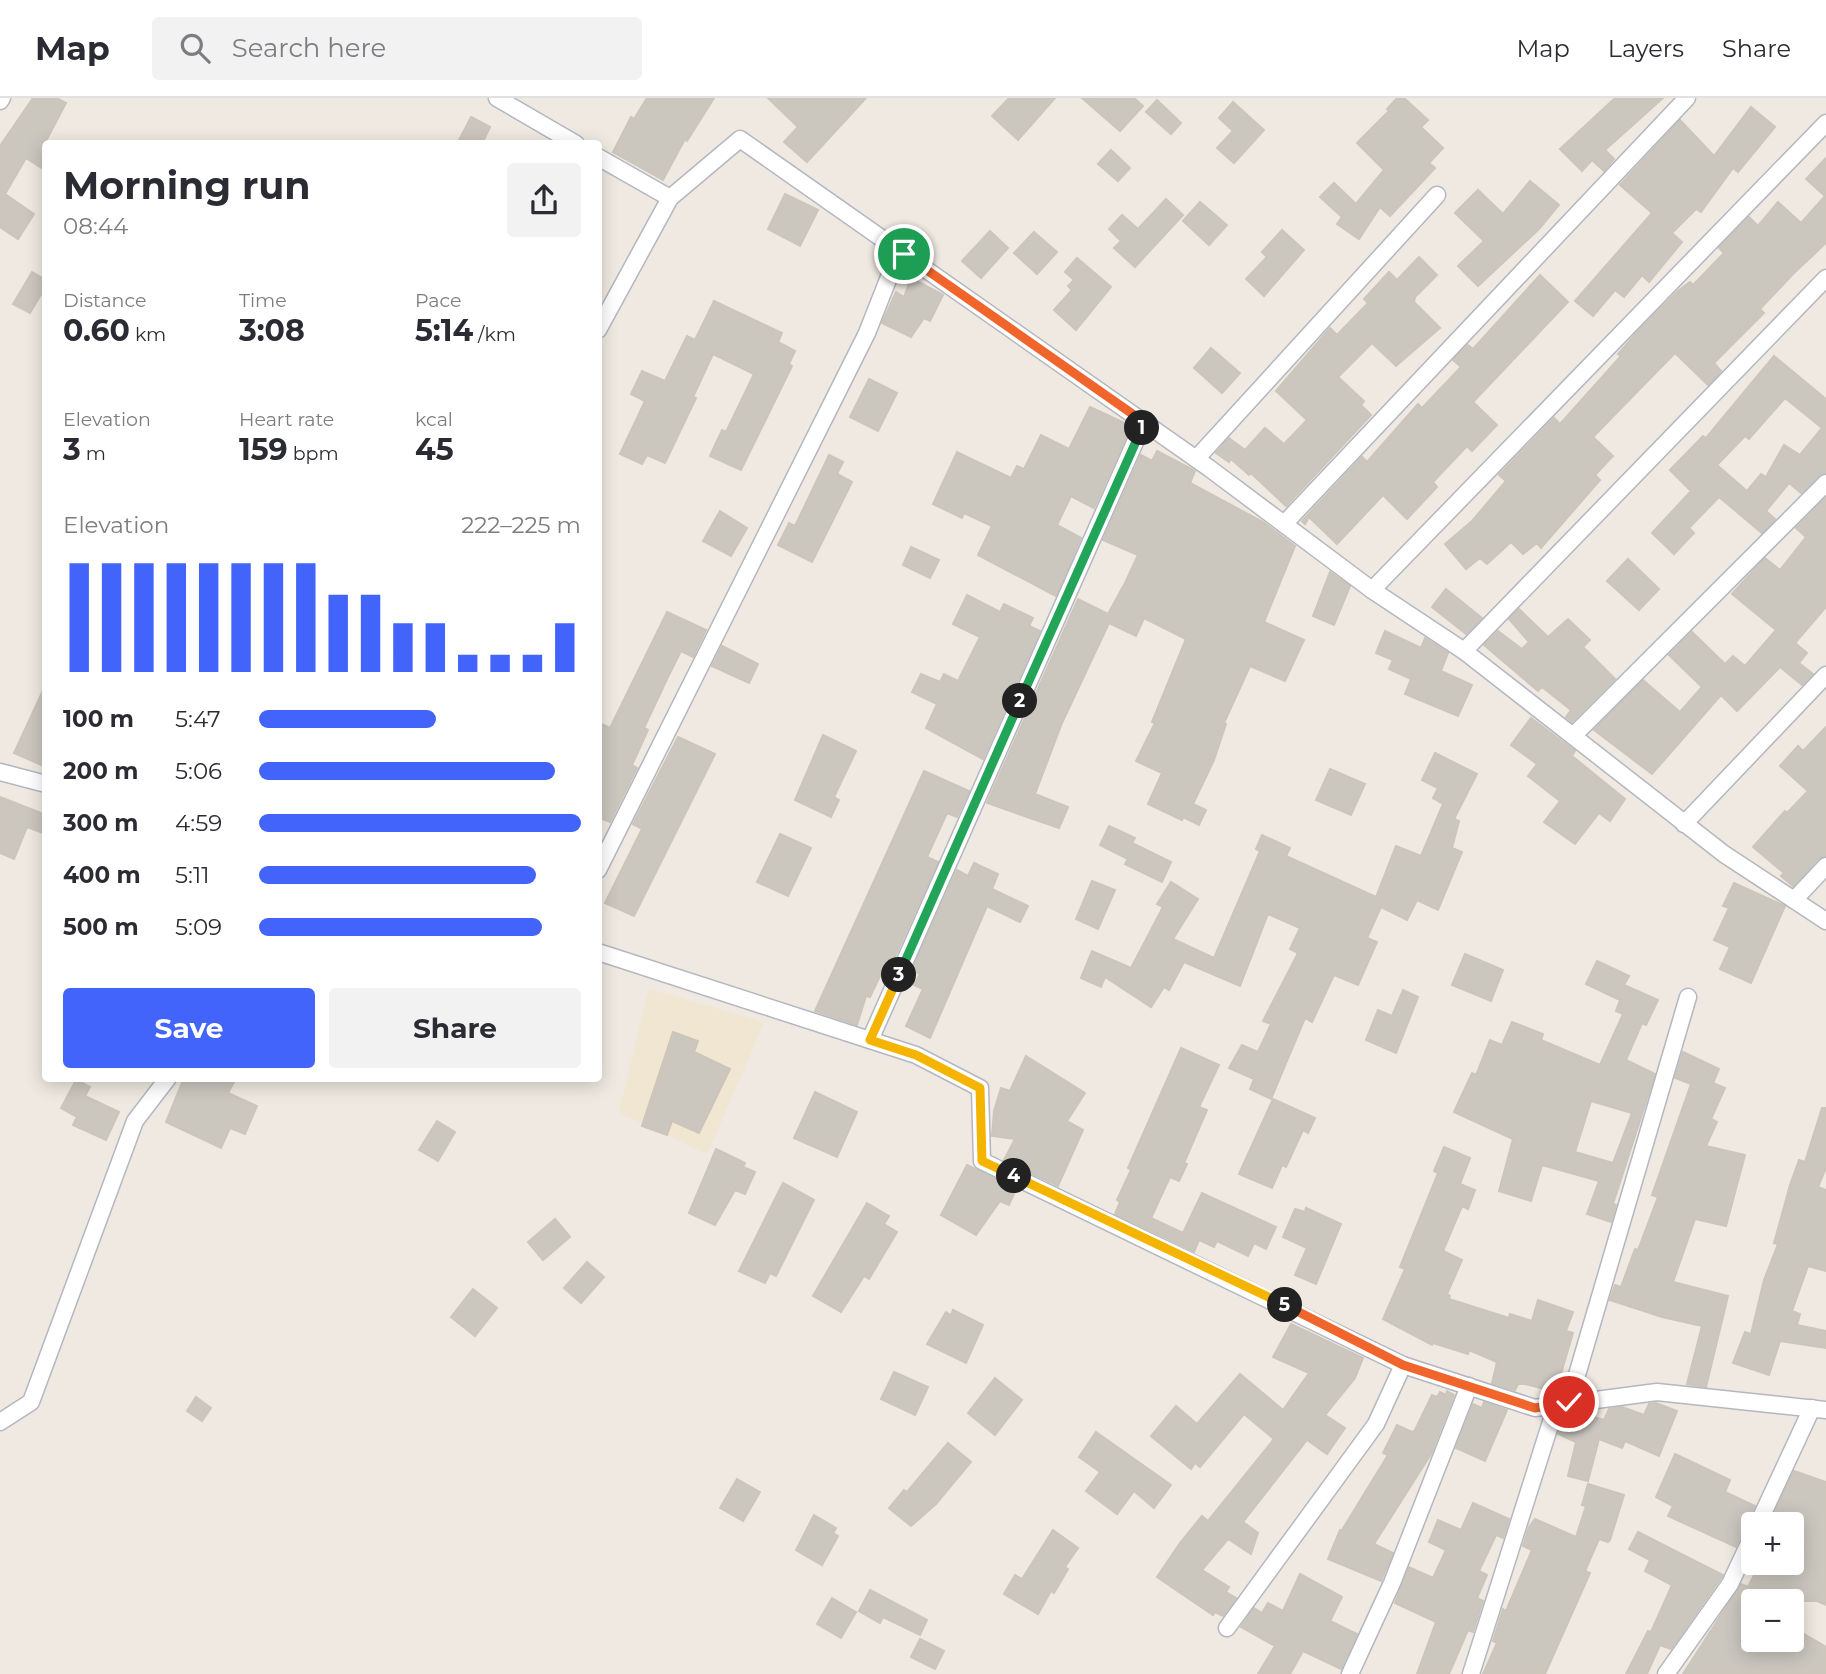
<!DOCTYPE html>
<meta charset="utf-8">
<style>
body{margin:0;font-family:Montserrat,sans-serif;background:#f2f2f3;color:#2b2b33;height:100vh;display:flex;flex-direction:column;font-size:26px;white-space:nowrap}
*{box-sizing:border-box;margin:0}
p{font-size:23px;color:#7c7c81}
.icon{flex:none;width:38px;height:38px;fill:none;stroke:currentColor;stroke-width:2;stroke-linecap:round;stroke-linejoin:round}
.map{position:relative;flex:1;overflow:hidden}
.side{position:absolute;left:42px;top:42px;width:560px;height:942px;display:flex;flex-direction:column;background:#fff;border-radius:7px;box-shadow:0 4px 18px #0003}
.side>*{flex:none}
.controls{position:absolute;left:1741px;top:1414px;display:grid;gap:14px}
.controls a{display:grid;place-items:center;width:63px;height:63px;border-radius:7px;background:#fff;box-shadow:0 4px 18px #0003;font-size:35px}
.pin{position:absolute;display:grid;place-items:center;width:60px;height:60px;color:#fff;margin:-30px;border:4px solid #fff;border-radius:50%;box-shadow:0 2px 7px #0007}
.km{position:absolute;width:35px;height:35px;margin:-18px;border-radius:50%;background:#222;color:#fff;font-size:19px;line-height:35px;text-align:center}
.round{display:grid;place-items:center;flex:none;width:74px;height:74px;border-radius:7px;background:#f2f2f3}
.overview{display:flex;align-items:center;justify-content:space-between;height:119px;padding:0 21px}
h1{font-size:38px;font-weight:700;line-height:52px}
.figures{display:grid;grid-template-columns:repeat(3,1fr);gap:10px;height:119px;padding:7px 21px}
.figures div{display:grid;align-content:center}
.figures b{font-size:30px;font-weight:700}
.figures small{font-size:19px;font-weight:400}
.figures p{font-size:19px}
.chart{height:196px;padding:14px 21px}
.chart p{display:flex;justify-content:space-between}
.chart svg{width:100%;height:126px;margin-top:7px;stroke:#4264fb;stroke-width:6}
.button{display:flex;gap:14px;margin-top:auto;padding:14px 21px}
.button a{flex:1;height:80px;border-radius:7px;background:#4264fb;color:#fff;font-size:28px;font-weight:700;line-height:80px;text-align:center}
.button a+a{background:#f2f2f3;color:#2b2b33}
ul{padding:0 21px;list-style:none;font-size:23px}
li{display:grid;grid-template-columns:112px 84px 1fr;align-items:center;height:52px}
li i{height:18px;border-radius:9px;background:#4264fb}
header{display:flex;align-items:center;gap:42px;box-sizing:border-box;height:98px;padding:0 35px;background:#fff;border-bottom:2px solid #e1e1e2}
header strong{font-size:33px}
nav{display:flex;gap:38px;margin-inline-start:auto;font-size:24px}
.search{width:490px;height:63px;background:#f2f2f3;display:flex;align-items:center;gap:18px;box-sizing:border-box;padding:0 24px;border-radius:7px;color:#7c7c81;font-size:26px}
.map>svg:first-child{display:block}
</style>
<header>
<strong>Map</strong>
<div class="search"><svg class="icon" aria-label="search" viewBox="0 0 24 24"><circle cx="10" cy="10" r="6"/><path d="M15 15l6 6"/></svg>Search here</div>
<nav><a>Map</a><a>Layers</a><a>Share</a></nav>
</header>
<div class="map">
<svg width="1826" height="1576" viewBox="0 0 1826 1576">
<rect width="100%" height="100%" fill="#efe9e1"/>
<path fill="#f0e6d1" d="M649,891L764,924L707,1056L619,1015Z"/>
<g fill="#cbc7bf" stroke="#cbc5ba" stroke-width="2" fill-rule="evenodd">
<path d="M33,0H56L66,5L46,43V73L26,60L5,96L34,116L18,141L0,129V48Z"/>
<path d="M647,0H714L687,43L685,41L663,82L613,54L631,19L634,21Z"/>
<path d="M768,0H866L807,64L784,44L798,29Z"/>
<path d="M1009,0H1055L1018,42L992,18Z"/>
<path d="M1082,0H1134L1143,8L1120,33Z"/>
<path d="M1397,0H1404L1428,22L1421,29L1443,50L1429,65L1435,70L1390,118L1380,109L1359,141L1337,126L1342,119L1320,99L1334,85L1356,106L1384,72L1357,45L1389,13L1387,11Z"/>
<path d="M1615,0H1663L1605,52L1614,61L1604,73L1592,62L1582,73L1560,51Z"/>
<path d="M1157,2L1181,25L1171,36L1146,14Z"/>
<path d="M1233,4L1264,32L1234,65L1217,50L1233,33L1219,20Z"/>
<path d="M1751,9L1775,29L1738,74L1733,70L1701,114L1696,111L1672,135L1682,144L1649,184L1642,177L1624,199L1615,192L1593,218L1575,203L1652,115L1620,87L1680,22L1714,58Z"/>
<path d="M471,19L490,29L482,46H457Z"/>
<path d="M1111,52L1130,70L1118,83L1098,66Z"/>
<path d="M1826,60V145L1794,175L1760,211L1764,215L1714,265L1721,273L1708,287L1675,255L1593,339L1613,358L1595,377L1600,382L1541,450L1537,445L1523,456L1511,444L1487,466L1480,460L1466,471L1445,446L1472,423L1506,383L1499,377L1554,320L1560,326L1621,258L1618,256L1639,232L1679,192L1690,184L1693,187L1724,155L1719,150L1749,119L1758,128L1778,104L1801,125L1825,98L1806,81Z"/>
<path d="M1530,83L1559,107L1539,131L1478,188L1458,168L1484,143L1455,115L1478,92L1503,116Z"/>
<path d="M785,96L818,112L800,148L768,131Z"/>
<path d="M1166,101L1183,117L1135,169L1114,150L1121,143L1109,131L1122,117L1138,131Z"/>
<path d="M1200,104L1227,127L1209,147L1183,123Z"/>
<path d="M1282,132L1304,152L1264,198L1246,181L1267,159L1262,154Z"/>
<path d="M990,133L1008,150L981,180L962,163Z"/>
<path d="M1034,134L1057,154L1037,176L1014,155Z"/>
<path d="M1419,159L1437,177L1415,199L1414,204L1440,230L1396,268L1372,245L1338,279L1364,303L1361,307L1371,317L1286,408L1251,375L1249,377L1231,361L1229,364L1216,355L1229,340L1245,352L1265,330L1284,346L1307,322L1276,293L1330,230L1337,237L1368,205L1364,201L1389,174L1397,182Z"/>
<path d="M1077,160L1111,189L1076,232L1054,212L1072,192L1068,188L1074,182L1065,174Z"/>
<path d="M32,174L46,182V188L30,215L13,206Z"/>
<path d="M1540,177L1568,204L1473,304L1497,327L1472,353L1467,348L1433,384L1437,389L1407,421L1383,397L1337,446L1309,419L1305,426L1302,423L1362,359L1367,364L1418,306L1422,310L1461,269L1453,262L1468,247L1473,251Z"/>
<path d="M911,180L943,197L930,223L924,220L911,239L882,225L896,194L904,199Z"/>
<path d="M714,203L782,235L778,244L795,253L789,266L792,268L741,372L710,358L722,332L726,334L754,276L713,256L693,299L696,300L665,365L647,357L642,366L620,356L645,303L631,296L642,273L665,283L687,238L695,242Z"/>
<path d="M1211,250L1240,275L1222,295L1194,270Z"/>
<path d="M1774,258L1826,301V375L1819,378L1801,395L1789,385L1766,413L1775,421L1762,435L1719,399L1689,430L1694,435L1674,456L1652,435L1691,393L1670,372L1703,338L1706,340ZM1785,300L1822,330L1800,357L1784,347L1766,379L1761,376L1747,393L1717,367L1745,338L1749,341Z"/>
<path d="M869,281L897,295L878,333L850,319Z"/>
<path d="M1090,309L1131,328L1094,410L1071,398L1057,427L1081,440L1056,498L978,457L992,428L964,415L962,420L933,406L957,354L1011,380L1017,368L1024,371L1041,337L1069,351Z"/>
<path d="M1157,353L1195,373L1190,385L1263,424L1295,448L1264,524L1304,542L1285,583L1250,568L1224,625L1226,626L1214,662L1193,706L1206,712L1199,727L1183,719L1182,722L1148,706L1162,675L1136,663L1155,625L1152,624L1186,541L1144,520L1136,538L1109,525L1062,625L1035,696L1068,709L1059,730L987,705L1078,501L1108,516L1125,485L1138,457L1103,442L1141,357L1152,363Z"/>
<path d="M829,357L843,364L837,376L852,384L812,464L778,447L789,425L795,428Z"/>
<path d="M1826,400V509L1795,545L1807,555L1799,565L1813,576L1802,587L1780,569L1737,613L1721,597L1652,676L1594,632L1643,582L1680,614L1702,589L1669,557L1692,534L1725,566L1733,558L1745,568L1776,532L1732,496L1765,460L1780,472L1806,439L1796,430Z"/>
<path d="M720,413L747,430L731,458L703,443Z"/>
<path d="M911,449L939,462L930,480L903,467Z"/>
<path d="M1628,461L1659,491L1639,512L1607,483Z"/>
<path d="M1330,474L1350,488L1334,527L1313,518Z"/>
<path d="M1446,491L1482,520L1466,536L1432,509Z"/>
<path d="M967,497L1000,514L1004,506L1033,520L1029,528L1040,533L983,661L926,630L937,606L912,594L921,576L940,584L944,576L958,583L980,539L953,526Z"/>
<path d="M1519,511L1548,539L1568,521L1590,542L1583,549L1615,581L1572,624L1566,619L1571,612L1542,589L1538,593L1484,547L1498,533L1522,551L1529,544L1509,521Z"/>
<path d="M667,514L706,532L693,559L681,553L668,579L644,630L648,632L632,667L637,670L610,724L598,719V624L610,630Z"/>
<path d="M1385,533L1421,550L1425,540L1448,555L1441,573L1472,587L1458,618L1405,596L1411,581L1389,571L1393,562L1376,555Z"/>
<path d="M722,548L758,566L749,585L712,568Z"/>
<path d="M46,586V669L14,655Z"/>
<path d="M1531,620L1575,653L1572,658L1625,701L1610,723L1599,715L1575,746L1544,724L1560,703L1528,678L1537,666L1511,647Z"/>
<path d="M1826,629V758L1818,761L1793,788L1781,778L1784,775L1753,749L1785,713L1787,715L1808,693L1780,668L1798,648L1803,653Z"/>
<path d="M823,637L856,653L834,699L839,702L831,719L795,702Z"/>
<path d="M678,639L715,656L634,818L605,805L642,731L633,726Z"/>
<path d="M1435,655L1477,676L1454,721L1459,723L1452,750L1462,754L1438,812L1417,802L1407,822L1381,809L1367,840L1377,844L1358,887L1334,877L1312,924L1305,920L1271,1001L1250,991L1254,981L1229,970L1242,947L1258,954L1271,926L1263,923L1298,855L1290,851L1300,830L1268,816L1240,888L1184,864L1169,892L1164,889L1151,909L1105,879L1101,889L1081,880L1092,853L1131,870L1163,809L1157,806L1171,784L1198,801L1173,841L1214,860L1260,753L1256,751L1262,737L1290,750L1286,758L1376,799L1396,748L1421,758L1443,706L1433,700L1438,690L1422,682Z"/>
<path d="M1330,671L1365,686L1351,717L1316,702Z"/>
<path d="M924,673L969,693L957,719L947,715L927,759L938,764L893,863L888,861L870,899L866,898L857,927L815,913Z"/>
<path d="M0,699L46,717V736L27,729L14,761L0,755Z"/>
<path d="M1109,728L1135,740L1132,745L1171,764L1162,784L1125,766L1128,761L1100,747Z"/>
<path d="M780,736L811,750L788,798L757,784Z"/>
<path d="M974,765L998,776L992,791L1028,808L1020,824L987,808L930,940L906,928L923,891L914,887L920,876L912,872L957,772L968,778Z"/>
<path d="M1092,783L1115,792L1098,831L1076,821Z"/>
<path d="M1734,785L1785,808L1751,885L1720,871L1730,849L1714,842L1729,810L1723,808Z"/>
<path d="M1465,856L1503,872L1491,903L1452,887Z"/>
<path d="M1597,863L1629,878L1624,887L1658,902L1646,927L1642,925L1626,962L1655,976L1613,1106L1616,1107L1611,1124L1587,1116L1599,1083L1542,1067L1531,1103L1499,1093L1513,1041L1454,1014L1472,975L1476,977L1490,942L1502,947L1512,924L1543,936L1541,942L1600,967L1623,916L1616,913L1620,902L1586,886ZM1591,1003L1632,1015L1613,1065L1575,1054Z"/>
<path d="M1403,892L1418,899L1396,955L1366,942L1378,912L1392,918Z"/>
<path d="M673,934L698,943L694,954L730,971L699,1035L672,1023L667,1037L642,1028Z"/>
<path d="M1181,950L1219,967L1199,1009L1207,1012L1184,1065L1187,1066L1179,1083L1170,1079L1151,1120L1183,1135L1202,1095L1276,1129L1266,1151L1254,1145L1248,1158L1217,1143L1214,1149L1199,1142L1194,1154L1115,1116L1120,1104L1117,1102L1131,1072L1128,1070Z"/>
<path d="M1683,954L1719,971L1713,985L1725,990L1711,1021L1717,1024L1706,1048L1745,1057L1726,1128L1695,1121L1673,1184L1728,1198L1706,1289L1687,1286L1702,1228L1662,1219L1610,1202L1615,1187L1621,1189L1635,1151L1638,1152L1658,1099L1652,1097L1691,986L1675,980Z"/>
<path d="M1026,958L1085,995L1067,1023L1083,1032L1058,1088L1004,1062L1015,1041L992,1038L994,1013L1001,990L1010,993Z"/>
<path d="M184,980H236L228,995L257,1008L245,1036L230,1030L221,1050L166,1024Z"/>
<path d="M76,982L90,989L85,998L119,1014L106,1042L73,1027L77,1019L61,1010Z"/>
<path d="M815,994L857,1014L837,1059L794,1040Z"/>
<path d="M1273,1001L1315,1020L1308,1035L1303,1032L1286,1069L1282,1067L1272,1090L1239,1076Z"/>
<path d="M1822,1010H1826V1070L1818,1089L1826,1092V1173L1808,1168L1792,1213L1800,1216L1797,1227L1826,1233V1250L1780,1243L1769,1277L1733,1265L1745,1234L1751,1236L1764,1182L1778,1146L1774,1145L1790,1087L1799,1062L1805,1064Z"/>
<path d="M437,1023L455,1034L438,1063L419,1052Z"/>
<path d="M1444,1049L1470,1060L1460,1086L1475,1092L1468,1111L1462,1108L1443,1153L1462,1162L1447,1196L1450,1198L1449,1201L1509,1220L1510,1216L1532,1223L1538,1202L1573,1214L1566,1233L1573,1235L1560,1279L1565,1281L1561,1295L1525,1286H1518L1515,1292L1492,1285L1497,1264L1469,1252L1468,1256L1433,1245L1432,1247L1383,1221L1405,1171L1400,1169L1438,1075L1434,1073Z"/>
<path d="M716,1051L745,1065L743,1069L755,1074L745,1096L735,1092L715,1127L689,1115Z"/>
<path d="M967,1067L1016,1091L1009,1107L1000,1103L976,1137L941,1117Z"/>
<path d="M783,1085L814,1102L776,1178L770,1175L765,1185L739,1173Z"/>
<path d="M867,1105L889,1118L884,1126L897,1134L869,1181L864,1178L841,1214L813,1198Z"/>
<path d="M1306,1110L1341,1126L1316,1186L1295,1177L1307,1150L1283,1139L1295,1111L1305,1114Z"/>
<path d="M555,1121L570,1139L543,1162L528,1144Z"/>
<path d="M587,1164L604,1179L581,1205L564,1190Z"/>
<path d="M473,1191L497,1210L475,1238L451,1219Z"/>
<path d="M953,1212L983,1227L966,1265L927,1246L946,1214L951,1217Z"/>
<path d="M1291,1226L1363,1260L1355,1280L1325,1317L1345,1330L1327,1356L1307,1342L1243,1424L1258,1435L1251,1456L1228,1441L1202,1472L1229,1489L1226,1494L1236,1500L1223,1518L1215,1514L1213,1517L1157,1479L1180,1445L1202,1418L1208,1423L1274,1341L1244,1316L1200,1369L1195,1365L1191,1371L1151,1338L1176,1308L1197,1326L1240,1276L1283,1312L1309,1275L1273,1259Z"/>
<path d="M894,1274L928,1289L915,1317L881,1301Z"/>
<path d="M995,1280L1022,1302L995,1337L968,1315Z"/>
<path d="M1447,1293L1454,1297L1431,1356L1374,1446L1393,1455L1381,1483L1328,1461L1340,1432H1342L1388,1357L1383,1355L1397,1327L1412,1334L1415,1332L1432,1297L1437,1299L1440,1294L1446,1297Z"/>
<path d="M196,1299L211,1310L202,1323L187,1313Z"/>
<path d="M1484,1304L1507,1312L1485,1363L1456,1350L1473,1306L1482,1310Z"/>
<path d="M1656,1305L1677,1313L1659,1358L1625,1343L1622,1350L1599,1341L1588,1383L1568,1378L1576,1344L1558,1336L1564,1317L1580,1315L1604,1322L1609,1311L1622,1309L1644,1317L1649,1306Z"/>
<path d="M1096,1334L1171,1387L1154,1410L1134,1393L1117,1416L1086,1393L1100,1374L1079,1359Z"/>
<path d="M948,1345L971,1364L936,1406L911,1428L889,1410L904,1392L907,1394Z"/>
<path d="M1675,1356L1730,1382L1725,1394L1755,1408L1736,1449L1668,1418L1673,1408L1656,1399Z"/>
<path d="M1794,1373L1826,1384V1507L1817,1503H1749L1754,1506V1542H1792V1529L1826,1549V1576H1683L1741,1486L1748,1489L1760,1465H1792V1439L1798,1426H1769Z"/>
<path d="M737,1381L760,1394L743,1423L720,1410Z"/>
<path d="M1588,1386L1624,1397L1610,1442L1608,1444L1599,1441L1585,1473L1590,1475L1545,1576H1483L1497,1545L1493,1543L1503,1511L1506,1513L1532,1452L1523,1448L1529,1429L1535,1421L1576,1439L1586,1408L1582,1407Z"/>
<path d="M1473,1405L1509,1421L1503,1440L1496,1437L1479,1473L1487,1477L1477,1500L1483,1503L1473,1534L1468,1532L1449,1576H1417L1436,1524L1395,1505L1409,1469L1433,1480L1446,1452L1429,1444L1438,1422L1461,1432Z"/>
<path d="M814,1417L836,1430L833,1435L838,1438L822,1467L796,1452Z"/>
<path d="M1053,1432L1078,1450L1065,1469L1068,1471L1054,1495L1051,1493L1038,1516L1004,1496L1015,1477L1022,1481Z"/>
<path d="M1638,1434L1723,1477L1671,1551L1660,1547L1647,1576H1626L1648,1533L1651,1534L1672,1487L1645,1473L1650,1462L1629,1451Z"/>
<path d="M1300,1476L1342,1499L1330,1523L1357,1536L1341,1571L1303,1553L1290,1576H1258L1275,1548L1241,1529L1254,1510L1262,1515L1268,1505L1283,1513Z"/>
<path d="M870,1492L927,1522L920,1537L883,1519L880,1525L859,1513Z"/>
<path d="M832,1500L856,1514L841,1540L817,1526Z"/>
<path d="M920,1541L944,1553L935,1571L911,1559Z"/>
</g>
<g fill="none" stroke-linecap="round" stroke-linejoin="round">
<defs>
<g id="minor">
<path d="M497,0L576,46"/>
<path d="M0,3L2,0"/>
<path d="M598,59L670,100L740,41L1209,370L1372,492L1464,553L1724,756L1826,823"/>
<path d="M598,232L670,100"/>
<path d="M1196,361L1437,97"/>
<path d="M1284,426L1687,0"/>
<path d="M1372,492L1826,25"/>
<path d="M1464,553L1826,180"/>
<path d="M1573,638L1826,385"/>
<path d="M0,674L46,686"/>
<path d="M1684,726L1826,577"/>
<path d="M598,772L867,235L891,174L904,156"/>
<path d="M1794,802L1826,768"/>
<path d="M598,854L916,957L980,990L982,1063L1403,1267L1535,1310L1657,1294L1826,1312"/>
<path d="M870,942L1144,324"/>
<path d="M1569,1304L1688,899"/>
<path d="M0,1324L31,1304L135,1023L168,980"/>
<path d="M1758,1426L1812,1310"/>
<path d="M1227,1530L1376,1326L1403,1267"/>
<path d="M1350,1576L1392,1485L1469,1288"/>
<path d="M1471,1576L1557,1305"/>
<path d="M1666,1576L1730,1486L1754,1435"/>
</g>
</defs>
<use href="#minor" stroke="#b4b7c1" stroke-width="19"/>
<use href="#minor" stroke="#fff" stroke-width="16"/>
</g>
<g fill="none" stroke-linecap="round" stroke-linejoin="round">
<defs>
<path id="split-1" d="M904,156L1144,324L1142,330"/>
<path id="split-2" d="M1020,603L1142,330"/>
<path id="split-3" d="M899,877L1020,603"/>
<path id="split-4" d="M899,877L870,942L916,957L980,990L982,1063L1014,1078"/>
<path id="split-5" d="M1014,1078L1285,1207"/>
<path id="split-6" d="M1285,1207L1403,1267L1535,1310L1569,1304"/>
</defs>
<use href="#split-1" stroke="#fff" stroke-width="14"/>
<use href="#split-2" stroke="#fff" stroke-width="14"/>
<use href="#split-3" stroke="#fff" stroke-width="14"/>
<use href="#split-4" stroke="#fff" stroke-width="14"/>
<use href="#split-5" stroke="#fff" stroke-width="14"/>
<use href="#split-6" stroke="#fff" stroke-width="14"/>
<use href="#split-1" stroke="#f0652b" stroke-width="9"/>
<use href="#split-2" stroke="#22a559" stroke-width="9"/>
<use href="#split-3" stroke="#22a559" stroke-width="9"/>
<use href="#split-4" stroke="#f5b400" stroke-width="9"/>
<use href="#split-5" stroke="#f5b400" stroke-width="9"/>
<use href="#split-6" stroke="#f0652b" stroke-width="9"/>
</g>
</svg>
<div class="controls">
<a>+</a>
<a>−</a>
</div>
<div class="pin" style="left:904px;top:156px;background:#1e9e55"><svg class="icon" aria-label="arrive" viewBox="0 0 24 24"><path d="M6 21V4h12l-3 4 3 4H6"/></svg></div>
<div class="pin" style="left:1569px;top:1304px;background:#d93025"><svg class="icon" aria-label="check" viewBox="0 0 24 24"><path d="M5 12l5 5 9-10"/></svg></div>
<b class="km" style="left:1142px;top:330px">1</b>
<b class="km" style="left:1020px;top:603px">2</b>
<b class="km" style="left:899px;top:877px">3</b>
<b class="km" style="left:1014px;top:1078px">4</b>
<b class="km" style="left:1285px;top:1207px">5</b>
<section class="side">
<div class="overview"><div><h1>Morning run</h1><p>08:44</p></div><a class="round"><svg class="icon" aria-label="share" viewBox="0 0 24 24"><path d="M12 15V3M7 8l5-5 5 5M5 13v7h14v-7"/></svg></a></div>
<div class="figures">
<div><p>Distance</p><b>0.60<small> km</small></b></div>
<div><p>Time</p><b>3:08</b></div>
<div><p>Pace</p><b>5:14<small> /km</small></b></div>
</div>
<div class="figures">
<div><p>Elevation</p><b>3<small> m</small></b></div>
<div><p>Heart rate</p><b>159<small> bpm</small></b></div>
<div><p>kcal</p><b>45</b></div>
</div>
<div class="chart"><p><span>Elevation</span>222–225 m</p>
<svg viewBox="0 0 160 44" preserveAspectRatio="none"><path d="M5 44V6M15 44V6M25 44V6M35 44V6M45 44V6M55 44V6M65 44V6M75 44V6M85 44V17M95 44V17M105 44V27M115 44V27M125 44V38M135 44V38M145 44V38M155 44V27"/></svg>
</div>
<ul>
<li><b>100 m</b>5:47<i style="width:55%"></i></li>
<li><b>200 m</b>5:06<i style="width:92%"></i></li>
<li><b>300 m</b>4:59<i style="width:100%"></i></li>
<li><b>400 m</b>5:11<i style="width:86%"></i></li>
<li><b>500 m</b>5:09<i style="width:88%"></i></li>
</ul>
<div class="button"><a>Save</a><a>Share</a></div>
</section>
</div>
